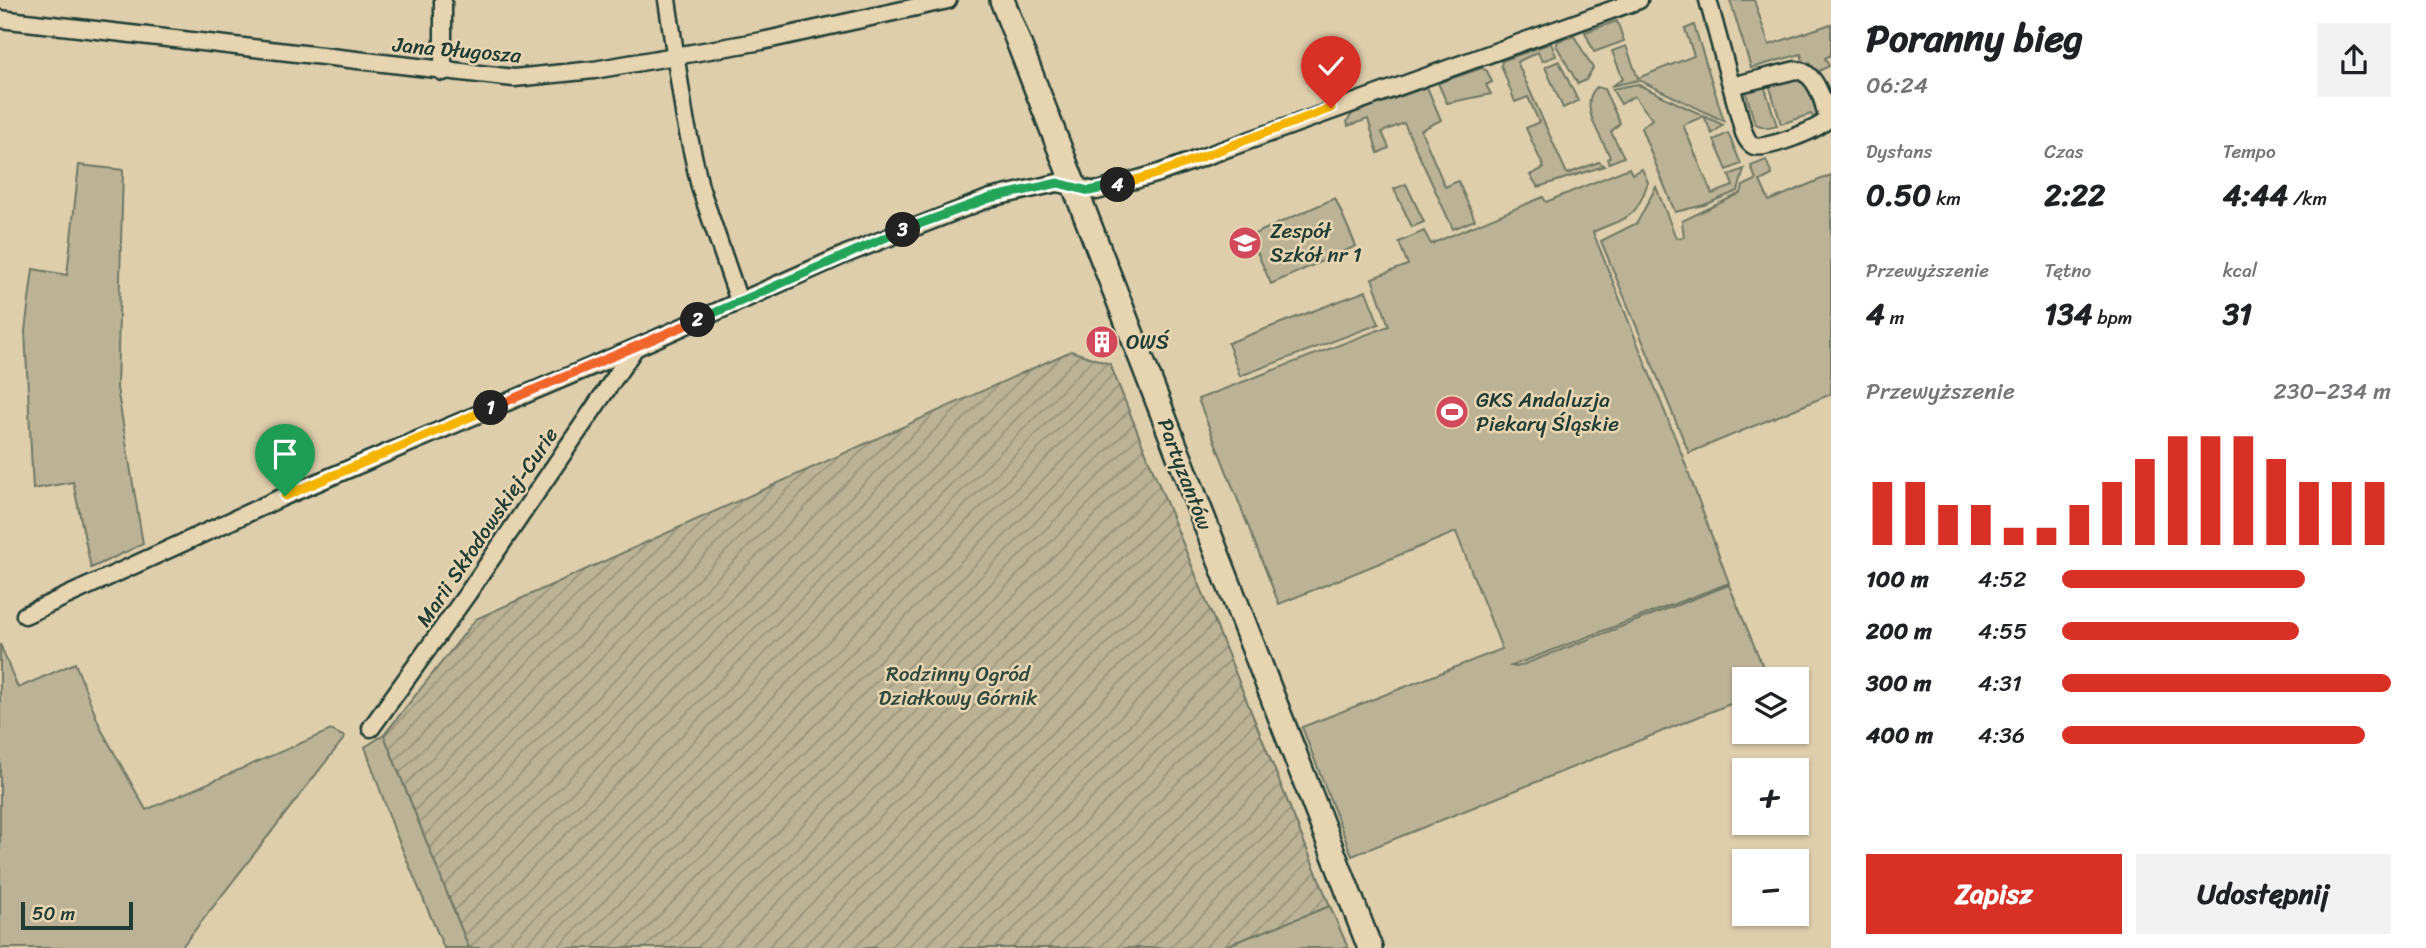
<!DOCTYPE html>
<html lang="pl">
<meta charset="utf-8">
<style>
body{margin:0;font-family:Sriracha,sans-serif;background:#f2f2f2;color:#202124;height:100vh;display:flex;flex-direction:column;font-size:26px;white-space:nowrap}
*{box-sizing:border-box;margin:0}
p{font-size:23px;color:#757577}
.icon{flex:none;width:38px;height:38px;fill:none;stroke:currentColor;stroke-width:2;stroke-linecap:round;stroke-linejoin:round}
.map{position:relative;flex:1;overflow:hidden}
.panel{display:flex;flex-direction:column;background:#fff;width:595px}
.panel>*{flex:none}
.controls{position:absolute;left:1732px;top:667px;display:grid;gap:14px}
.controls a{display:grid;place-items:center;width:77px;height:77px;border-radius:0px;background:#fff;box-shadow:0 2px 5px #0004;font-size:35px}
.scale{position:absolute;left:21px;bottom:18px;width:112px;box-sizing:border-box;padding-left:7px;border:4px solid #1f3d34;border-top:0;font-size:19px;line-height:24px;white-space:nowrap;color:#1f3d34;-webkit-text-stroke:5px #e7d4b1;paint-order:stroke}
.pin{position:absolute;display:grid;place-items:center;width:60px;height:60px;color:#fff;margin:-72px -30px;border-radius:50% 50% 50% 0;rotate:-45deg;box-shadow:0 0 7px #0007}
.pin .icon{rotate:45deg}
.km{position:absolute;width:35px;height:35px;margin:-18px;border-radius:50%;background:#222;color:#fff;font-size:19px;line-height:35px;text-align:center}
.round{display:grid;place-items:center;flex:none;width:74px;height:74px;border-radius:0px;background:#f2f2f2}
.overview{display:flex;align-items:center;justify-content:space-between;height:119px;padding:0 35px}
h1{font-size:38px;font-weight:700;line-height:52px}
.metrics{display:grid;grid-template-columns:repeat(3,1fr);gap:10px;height:119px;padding:7px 35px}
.metrics div{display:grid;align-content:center}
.metrics b{font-size:30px;font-weight:700}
.metrics small{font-size:19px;font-weight:400}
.metrics p{font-size:19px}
.chart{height:196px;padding:14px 35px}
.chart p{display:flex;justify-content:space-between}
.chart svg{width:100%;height:126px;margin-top:7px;stroke:#d93025;stroke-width:6}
.primary-button{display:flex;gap:14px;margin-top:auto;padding:14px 35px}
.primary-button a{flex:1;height:80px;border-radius:0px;background:#d93025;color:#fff;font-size:28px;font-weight:700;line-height:80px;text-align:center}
.primary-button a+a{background:#f2f2f2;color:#202124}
ul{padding:0 35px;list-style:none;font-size:23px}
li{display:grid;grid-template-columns:112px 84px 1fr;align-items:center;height:52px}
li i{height:18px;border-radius:9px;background:#d93025}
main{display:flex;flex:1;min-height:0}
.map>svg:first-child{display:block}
</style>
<main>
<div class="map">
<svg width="1831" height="948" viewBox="0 0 1831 948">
<defs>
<pattern id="garden-furrows" width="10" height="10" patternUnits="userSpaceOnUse" patternTransform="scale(1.75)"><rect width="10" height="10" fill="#bcb396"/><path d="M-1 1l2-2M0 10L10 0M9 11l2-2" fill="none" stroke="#98937b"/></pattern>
</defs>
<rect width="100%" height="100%" fill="#dfceac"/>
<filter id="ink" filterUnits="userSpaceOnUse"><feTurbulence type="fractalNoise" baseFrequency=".0143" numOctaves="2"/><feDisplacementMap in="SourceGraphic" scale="14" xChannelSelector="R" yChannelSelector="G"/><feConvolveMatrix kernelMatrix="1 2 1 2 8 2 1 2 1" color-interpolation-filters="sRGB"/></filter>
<g filter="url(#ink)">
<g fill="#bcb396" stroke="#6e7865" stroke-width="2">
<path d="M1730,0H1754L1769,45L1831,24V55L1825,58L1829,66L1815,73L1810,62L1804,64L1801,54L1751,68Z"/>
<path d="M1617,21L1624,41L1594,52L1585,32Z"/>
<path d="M1694,25L1724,121L1639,80L1611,86L1623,79L1612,51L1626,46L1638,78L1694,56L1685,29Z"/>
<path d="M1574,36L1593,68L1586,80L1578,84L1556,45L1558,41Z"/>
<path d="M1551,43L1556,56L1542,61L1538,52L1517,62L1567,174L1599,162L1604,166L1538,187L1530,175L1544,168L1526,128L1539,122L1528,97L1515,102L1501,65L1502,61Z"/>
<path d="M1559,61L1578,101L1563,108L1545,67Z"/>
<path d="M1482,68L1487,71L1492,82L1486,85L1491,94L1447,103L1438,83Z"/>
<path d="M1791,78L1807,85L1818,116L1813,117L1811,114L1781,124L1769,84Z"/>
<path d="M1637,84L1723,125L1712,134L1704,116L1683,125L1712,194L1733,186L1729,175L1744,169L1738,191L1704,205L1675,212L1641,128L1652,119L1634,96L1621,104L1612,89Z"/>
<path d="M1764,85L1777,126L1768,128L1755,124L1745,90Z"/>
<path d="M1427,87L1441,120L1421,130L1445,187L1458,181L1475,220L1453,229L1404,123L1382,132L1389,148L1378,153L1368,119L1348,126L1347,121L1353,113Z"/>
<path d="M1597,87L1604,89L1620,123L1611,132L1624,157L1609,163L1607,159L1610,157C1602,137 1577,105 1597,87Z"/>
<path d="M1728,133L1741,164L1727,170L1714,140Z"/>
<path d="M1766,160L1772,175L1760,181L1769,201L1831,175V394L1689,453L1601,241L1637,223L1656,187L1676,238L1684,237L1682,221L1741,193L1743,186L1756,180L1751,166Z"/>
<path d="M79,165L123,170L117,388L143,544L91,568L73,482L33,489L25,331L33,269L67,275Z"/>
<path d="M1629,168L1632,174L1642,169L1648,182C1635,222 1627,216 1593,232L1682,455L1729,583L1511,666L1517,667L1729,585L1768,679H1745V698L1352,856L1302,727L1502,649L1456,532L1279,604L1198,399L1389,326L1372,278L1408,265L1399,242L1424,231L1431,244L1543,197L1546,202Z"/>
<path d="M1406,184L1424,222L1412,227L1394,189Z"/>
<path d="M1335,198L1356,246L1271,284L1250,236Z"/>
<path d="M1366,291L1379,324L1240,376L1228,343Z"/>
<path d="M0,644L18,688L75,663L101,729L146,810L331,730L345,737L181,948H0Z"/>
<path d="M384,735L469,948H444L395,832L365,747Z"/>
<path d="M1330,906L1348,948H1220Z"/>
</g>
<path fill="url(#garden-furrows)" stroke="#6e7865" stroke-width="2" d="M1071,351L1110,364L1330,906L1220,948H469L384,735L476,619Z"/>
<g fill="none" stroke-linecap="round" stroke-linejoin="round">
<defs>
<g id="street">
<path d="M443,0V72"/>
<path d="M667,0L685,119L700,187L739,301"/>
<path d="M1708,0L1744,133C1746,138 1749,144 1754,146C1765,150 1822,129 1827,119C1824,101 1816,72 1796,70L1731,86"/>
<path d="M0,19L514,78L594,70L762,41L948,0"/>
<path d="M25,615L285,496L635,348"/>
<path d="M371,728L468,593L635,348L846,254L990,198L1057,183L1097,191L1159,173L1639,0"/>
</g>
<path id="secondary" d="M1002,0L1370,948"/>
</defs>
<use href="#street" stroke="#1f3d34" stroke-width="21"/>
<use href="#secondary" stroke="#1f3d34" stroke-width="28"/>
<use href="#street" stroke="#e7d4b1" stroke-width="16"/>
<use href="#secondary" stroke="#e7d4b1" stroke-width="23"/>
</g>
</g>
<g fill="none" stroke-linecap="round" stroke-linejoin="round" filter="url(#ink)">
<defs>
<path id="split-1" d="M285,496L491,408"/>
<path id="split-2" d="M491,408L698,320"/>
<path id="split-3" d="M698,320L903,230"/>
<path id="split-4" d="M903,230L990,198L1058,183L1089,191L1118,185"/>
<path id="split-5" d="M1118,185L1159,173L1331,108"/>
</defs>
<use href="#split-1" stroke="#fff" stroke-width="14"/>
<use href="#split-2" stroke="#fff" stroke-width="14"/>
<use href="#split-3" stroke="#fff" stroke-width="14"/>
<use href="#split-4" stroke="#fff" stroke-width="14"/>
<use href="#split-5" stroke="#fff" stroke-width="14"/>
<use href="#split-1" stroke="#f5b400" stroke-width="9"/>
<use href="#split-2" stroke="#f0652b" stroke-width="9"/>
<use href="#split-3" stroke="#22a559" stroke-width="9"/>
<use href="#split-4" stroke="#22a559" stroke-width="9"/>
<use href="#split-5" stroke="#f5b400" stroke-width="9"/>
</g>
<defs>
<symbol id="school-disc" viewBox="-11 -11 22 22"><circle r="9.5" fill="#d1495b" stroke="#e7d4b1"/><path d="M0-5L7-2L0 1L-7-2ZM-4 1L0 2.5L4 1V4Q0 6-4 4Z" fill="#fff"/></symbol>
<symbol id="building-disc" viewBox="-11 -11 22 22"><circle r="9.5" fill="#d1495b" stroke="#e7d4b1"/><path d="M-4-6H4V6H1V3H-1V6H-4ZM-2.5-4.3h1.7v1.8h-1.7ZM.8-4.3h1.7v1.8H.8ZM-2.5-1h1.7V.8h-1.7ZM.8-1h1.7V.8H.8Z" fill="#fff"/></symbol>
<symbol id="stadium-disc" viewBox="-11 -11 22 22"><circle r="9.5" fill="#d1495b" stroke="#e7d4b1"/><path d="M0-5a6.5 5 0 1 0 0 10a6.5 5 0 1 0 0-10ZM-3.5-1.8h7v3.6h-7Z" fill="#fff"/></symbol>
</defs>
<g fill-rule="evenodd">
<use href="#school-disc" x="1226" y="224" width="38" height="38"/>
<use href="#building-disc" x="1083" y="323" width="38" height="38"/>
<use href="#stadium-disc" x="1433" y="393" width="38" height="38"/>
</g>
<g text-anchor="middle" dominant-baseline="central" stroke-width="5" stroke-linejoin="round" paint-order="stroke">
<g font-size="21" fill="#1f3d34" stroke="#e7d4b1">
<text transform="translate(457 50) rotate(5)">Jana Długosza</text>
<text transform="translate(1185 474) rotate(69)">Partyzantów</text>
<text transform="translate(487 527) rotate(-56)">Marii Skłodowskiej-Curie</text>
</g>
<g font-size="21" fill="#1f3d34" stroke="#e7d4b1" text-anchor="start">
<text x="1270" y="231">Zespół<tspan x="1270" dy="24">Szkół nr 1</tspan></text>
<text x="1126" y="342">OWŚ</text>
<text x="1476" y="400">GKS Andaluzja<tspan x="1476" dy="24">Piekary Śląskie</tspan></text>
</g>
<g font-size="21" fill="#2f493e" stroke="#e7d4b1">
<text x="958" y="674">Rodzinny Ogród<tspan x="958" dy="24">Działkowy Górnik</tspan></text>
</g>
</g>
</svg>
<div class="controls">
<a><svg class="icon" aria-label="layers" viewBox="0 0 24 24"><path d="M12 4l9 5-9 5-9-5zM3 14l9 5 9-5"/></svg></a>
<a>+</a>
<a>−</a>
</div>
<div class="scale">50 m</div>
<div class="pin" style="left:285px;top:496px;background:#1e9e55"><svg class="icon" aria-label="arrive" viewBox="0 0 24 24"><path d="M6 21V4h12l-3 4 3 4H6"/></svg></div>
<div class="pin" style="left:1331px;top:108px;background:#d93025"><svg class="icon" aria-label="check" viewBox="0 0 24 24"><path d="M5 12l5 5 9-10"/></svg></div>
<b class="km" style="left:491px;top:408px">1</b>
<b class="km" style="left:698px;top:320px">2</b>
<b class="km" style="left:903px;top:230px">3</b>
<b class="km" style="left:1118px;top:185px">4</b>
</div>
<section class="panel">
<div class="overview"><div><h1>Poranny bieg</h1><p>06:24</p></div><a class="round"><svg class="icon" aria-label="share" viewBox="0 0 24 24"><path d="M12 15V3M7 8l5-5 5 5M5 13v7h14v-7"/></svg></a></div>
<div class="metrics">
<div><p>Dystans</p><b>0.50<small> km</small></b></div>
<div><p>Czas</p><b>2:22</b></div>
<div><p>Tempo</p><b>4:44<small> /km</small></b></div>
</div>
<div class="metrics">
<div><p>Przewyższenie</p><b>4<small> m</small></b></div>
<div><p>Tętno</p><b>134<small> bpm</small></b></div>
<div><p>kcal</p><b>31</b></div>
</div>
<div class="chart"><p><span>Przewyższenie</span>230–234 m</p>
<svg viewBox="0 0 160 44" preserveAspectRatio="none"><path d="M5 44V22M15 44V22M25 44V30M35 44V30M45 44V38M55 44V38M65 44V30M75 44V22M85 44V14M95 44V6M105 44V6M115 44V6M125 44V14M135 44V22M145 44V22M155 44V22"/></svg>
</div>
<ul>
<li><b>100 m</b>4:52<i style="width:74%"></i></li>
<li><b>200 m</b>4:55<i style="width:72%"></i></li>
<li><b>300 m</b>4:31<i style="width:100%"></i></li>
<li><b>400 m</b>4:36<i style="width:92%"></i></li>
</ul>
<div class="primary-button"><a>Zapisz</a><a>Udostępnij</a></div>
</section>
</main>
